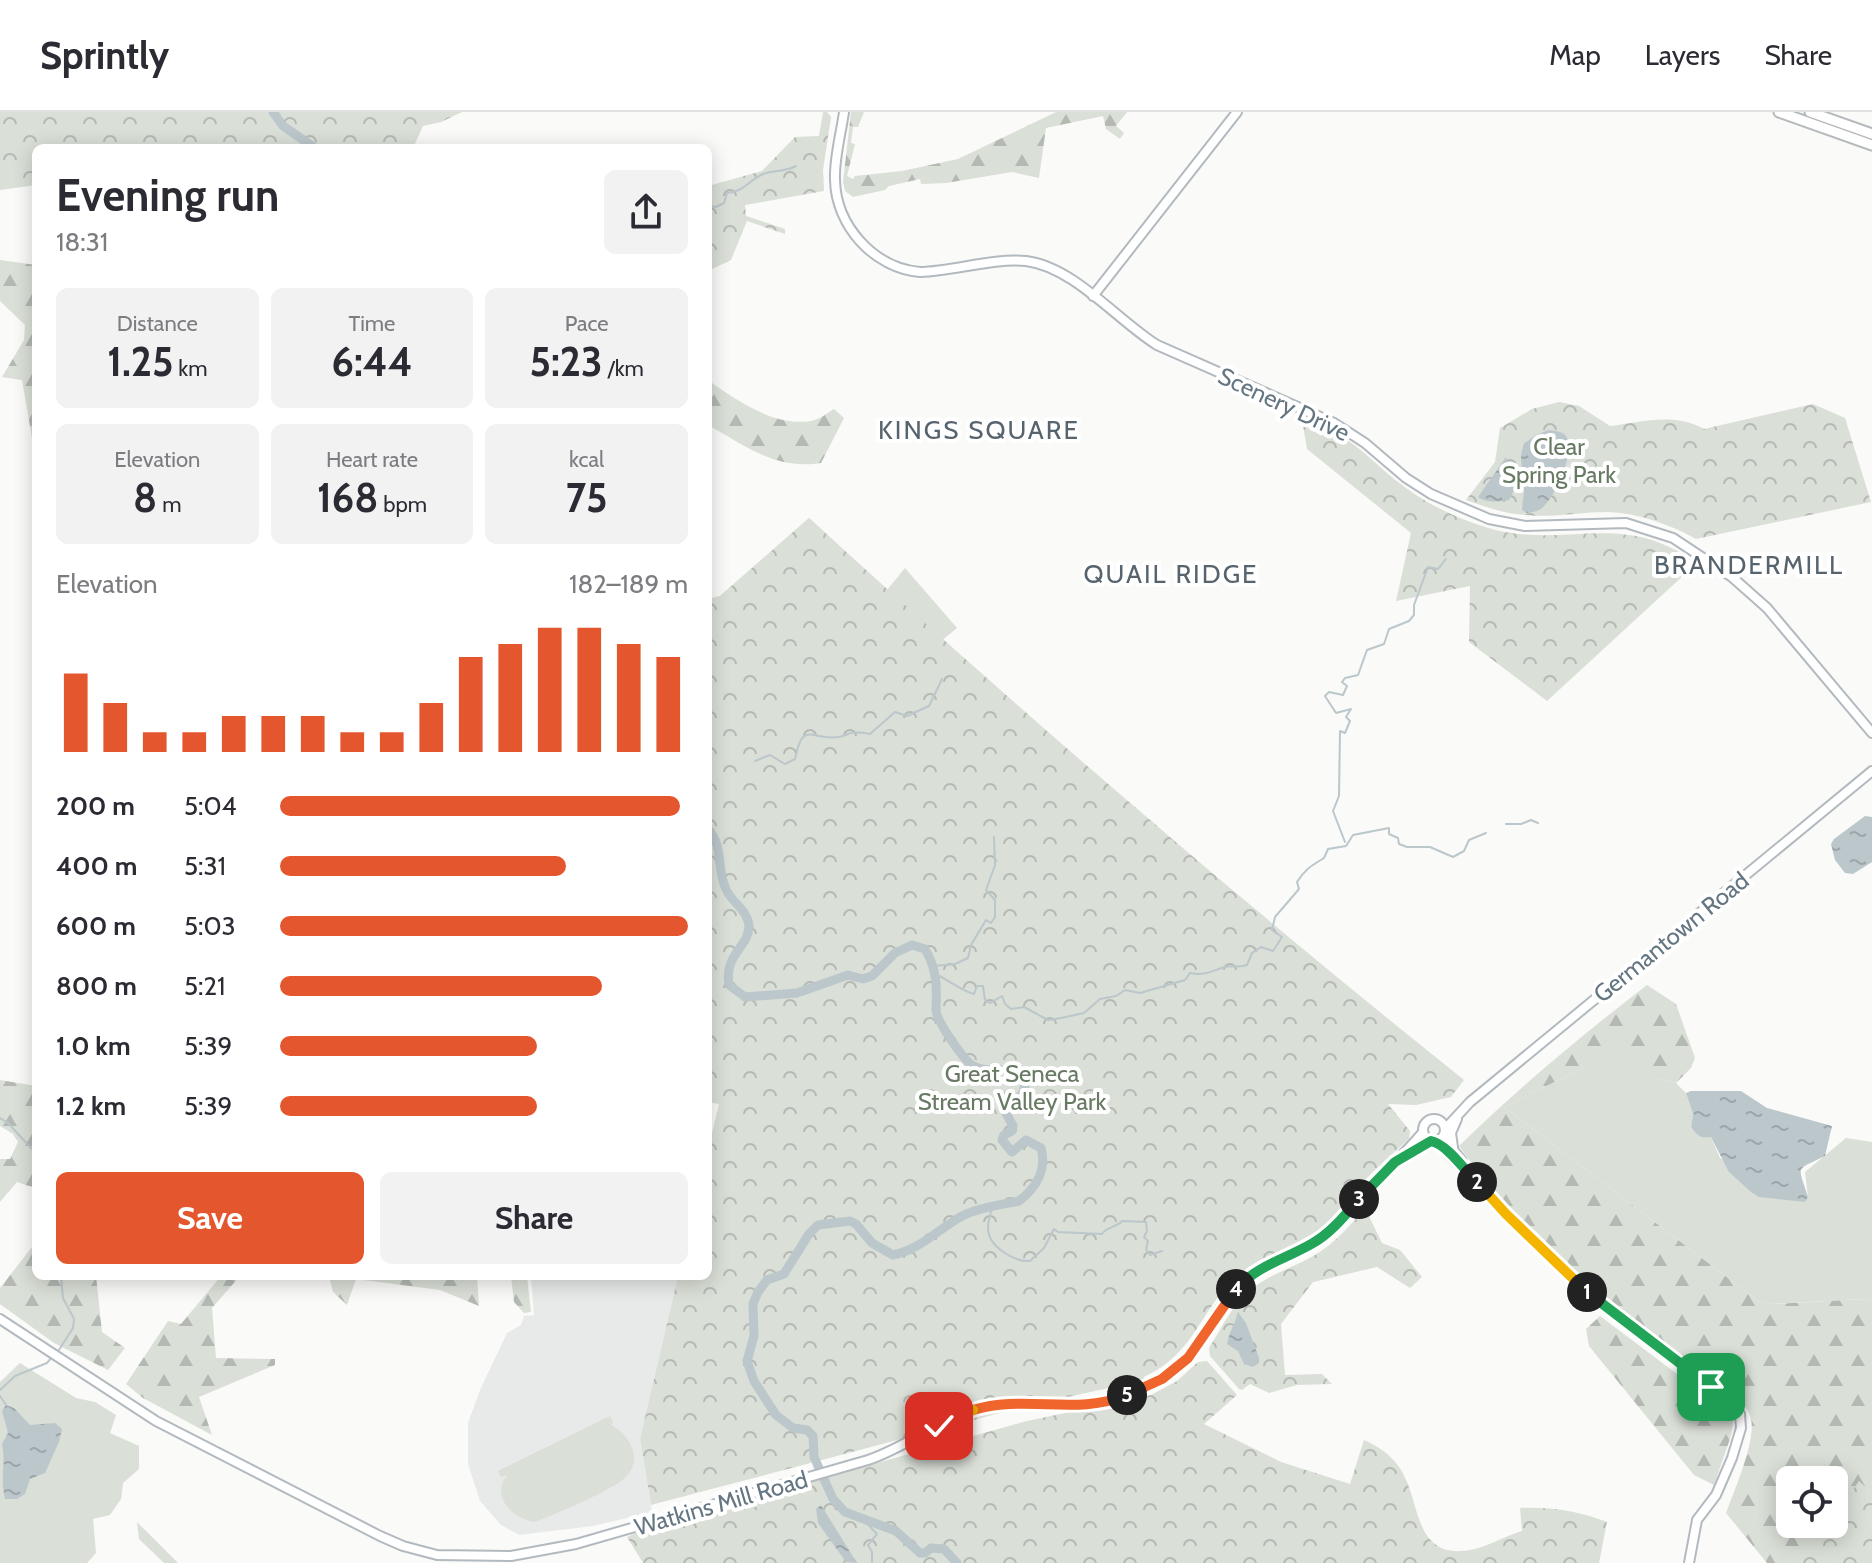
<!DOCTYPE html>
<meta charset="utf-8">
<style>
body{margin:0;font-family:Cabin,sans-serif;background:#f2f2f3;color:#2b2b33;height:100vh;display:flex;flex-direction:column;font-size:30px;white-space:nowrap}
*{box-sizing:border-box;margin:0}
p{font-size:26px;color:#7c7c81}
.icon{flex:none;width:44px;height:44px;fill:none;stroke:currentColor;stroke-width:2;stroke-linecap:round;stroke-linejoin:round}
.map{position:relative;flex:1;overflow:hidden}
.panel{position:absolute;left:32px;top:32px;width:680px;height:1136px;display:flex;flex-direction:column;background:#fff;border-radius:12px;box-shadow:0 4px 20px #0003}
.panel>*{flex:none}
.buttons{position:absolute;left:1776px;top:1354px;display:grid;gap:16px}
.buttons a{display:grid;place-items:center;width:72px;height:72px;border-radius:12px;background:#fff;box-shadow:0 4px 20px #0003;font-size:40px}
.pin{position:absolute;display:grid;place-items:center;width:68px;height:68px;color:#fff;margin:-34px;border-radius:16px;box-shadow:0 4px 12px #0006}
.km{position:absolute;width:40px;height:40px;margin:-20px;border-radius:50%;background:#222;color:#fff;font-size:22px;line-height:40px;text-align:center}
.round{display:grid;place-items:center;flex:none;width:84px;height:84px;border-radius:12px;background:#f2f2f3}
.head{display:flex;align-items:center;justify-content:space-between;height:136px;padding:0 24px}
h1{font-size:44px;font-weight:700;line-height:60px}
.figures{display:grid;grid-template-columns:repeat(3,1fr);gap:12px;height:136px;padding:8px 24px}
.figures div{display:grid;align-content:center;border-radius:12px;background:#f2f2f3;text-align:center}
.figures b{font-size:40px;font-weight:700}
.figures small{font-size:22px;font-weight:400}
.figures p{font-size:22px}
.chart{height:224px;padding:16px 24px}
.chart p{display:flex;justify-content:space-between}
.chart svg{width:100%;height:144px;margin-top:8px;stroke:#e4572e;stroke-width:6}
.primary-button{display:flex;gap:16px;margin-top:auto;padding:16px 24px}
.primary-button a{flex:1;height:92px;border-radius:12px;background:#e4572e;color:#fff;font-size:32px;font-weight:700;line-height:92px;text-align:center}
.primary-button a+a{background:#f2f2f3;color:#2b2b33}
ul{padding:0 24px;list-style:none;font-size:26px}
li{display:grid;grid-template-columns:128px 96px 1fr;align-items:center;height:60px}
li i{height:20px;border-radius:10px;background:#e4572e}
header{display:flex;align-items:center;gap:48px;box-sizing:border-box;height:112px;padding:0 40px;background:#fff;border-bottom:2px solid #e1e1e2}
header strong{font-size:38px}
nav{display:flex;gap:44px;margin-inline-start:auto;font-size:28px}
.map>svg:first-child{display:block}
</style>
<header>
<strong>Sprintly</strong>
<nav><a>Map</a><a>Layers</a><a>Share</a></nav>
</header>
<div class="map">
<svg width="1872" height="1451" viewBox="0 0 1872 1451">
<defs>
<pattern id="forest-firs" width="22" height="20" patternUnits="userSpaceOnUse" patternTransform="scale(2)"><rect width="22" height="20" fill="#dadfd7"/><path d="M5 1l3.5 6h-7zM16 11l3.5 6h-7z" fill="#b4b9b4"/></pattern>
<pattern id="park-crowns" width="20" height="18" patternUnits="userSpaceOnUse" patternTransform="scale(2)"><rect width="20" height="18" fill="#dadfd7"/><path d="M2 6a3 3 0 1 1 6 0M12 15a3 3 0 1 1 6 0" fill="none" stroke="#b4b9b4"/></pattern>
<pattern id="water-ripples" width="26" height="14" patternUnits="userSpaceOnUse" patternTransform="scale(2)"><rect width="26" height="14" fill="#bbc7cb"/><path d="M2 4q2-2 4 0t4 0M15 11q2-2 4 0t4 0" fill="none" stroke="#9ca6aa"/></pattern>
</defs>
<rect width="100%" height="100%" fill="#fafaf8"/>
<path fill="#e8e9e9" d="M531,1164H678L640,1327L652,1400L593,1414L519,1423L501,1413L480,1389L468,1352V1311L480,1278L507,1221L521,1213L524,1204L534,1203Z"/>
<g fill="#dadfd7">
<path d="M809,406L887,478L905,456L957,516L940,530L708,487L720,484Z"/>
<path d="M1615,934L1658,967L1676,971L1686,981L1693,1002L1691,1015C1697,1024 1701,1027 1711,1025L1720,1046L1805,1090L1808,1085L1805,1060L1846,1026L1872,1030V1190L1865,1187L1770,1192L1758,1189L1504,995L1585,955Z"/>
<path d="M20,1251L76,1286L95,1290L116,1303L110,1321L139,1334V1357L123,1371L121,1387L110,1403L93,1407L96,1441L87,1451H0V1270Z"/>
<path d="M610,1304L613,1310L611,1313C632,1324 645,1352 621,1369C606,1380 553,1404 534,1410C513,1406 490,1385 507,1363L501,1365L498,1359Z"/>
<path d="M137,1410L178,1451H164L139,1427Z"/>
</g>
<g fill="url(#forest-firs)" fill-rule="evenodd">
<path d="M851,0H864L858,15H853L851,31L855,32L847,64L853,67L855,64L902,59L958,47L1056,0H1127L1116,14L1124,21L1120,27L1106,17L1103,4L1046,16L1039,66L1012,60L946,71L921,72L920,67L889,74L885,78L853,85L845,79L843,70Z"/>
<path d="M0,148L36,153V324L32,326L22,268L2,265L24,228L25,213L0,189Z"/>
<path d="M708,268C736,288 774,315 811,309C819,308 827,301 834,297L844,306L821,351C775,358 746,334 708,313Z"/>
<path d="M1647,873L1676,892L1695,946L1691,956L1676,971L1658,967L1615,935L1585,955L1504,995L1758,1189L1771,1192L1865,1187L1872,1190V1451H1767L1726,1401C1734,1379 1756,1329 1751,1307C1747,1284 1699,1256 1680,1242C1601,1183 1516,1115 1459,1034C1518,976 1581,924 1647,873ZM1790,1368H1834V1412H1790Z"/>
<path d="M0,968L36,974V1072L32,1075L17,1070L0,1090V1047H10L18,1030L13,1022L0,1014Z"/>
<path d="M36,1130V1164H96L102,1220L125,1236L108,1258L54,1231L0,1192V1176Z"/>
<path d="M221,1164H240L212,1196L216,1246L275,1247V1253L199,1285L212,1323L143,1286L126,1272L168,1209L181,1212Z"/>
<path d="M329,1164H477L479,1194L440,1178L356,1167L347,1193L333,1180Z"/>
<path d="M511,1164H527L531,1200L524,1201L514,1190Z"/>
<path d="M1600,1204L1734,1305L1731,1324L1714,1373L1694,1363L1589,1234L1586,1217Z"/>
</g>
<g fill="url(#park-crowns)">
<path d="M0,0H462L441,10L423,14L413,36H36V73L0,78Z"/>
<path d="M823,0H827L831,5L823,58L824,79L745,93L746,104L785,117V122L747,109L731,148L708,159V74L762,59L795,25L819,24Z"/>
<path d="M1559,290L1579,294L1610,314C1641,310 1674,300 1704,317L1813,292L1845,306L1871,390L1696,427C1669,412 1638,401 1607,400C1580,400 1553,406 1526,403C1505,402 1486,395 1466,388L1495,350L1500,316L1532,297Z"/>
<path d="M1302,308C1317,314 1333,319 1347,328C1364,339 1378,354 1394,367C1420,388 1452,405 1485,415C1565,440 1618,395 1697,451L1547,589L1469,530L1470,474L1396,489L1411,421L1307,337Z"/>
<path d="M809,406C1021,600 1239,788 1464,968L1451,985L1416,993L1388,992L1410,1019L1409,1027C1392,1042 1375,1057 1360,1073C1346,1089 1334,1106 1318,1118C1293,1137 1262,1142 1238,1163C1199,1198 1197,1240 1144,1265L1145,1268L1027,1294L651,1393L640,1327L678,1164H708V1038L719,992L708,990V487L720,484Z"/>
<path d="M1365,1096L1382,1131L1400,1138L1422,1165L1410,1176L1377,1155L1313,1170L1281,1212L1285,1263L1322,1262L1332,1272L1297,1273L1269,1281L1250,1272L1242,1278L1239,1277L1210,1244L1209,1236C1221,1217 1232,1194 1249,1179C1269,1162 1293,1156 1315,1143C1335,1131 1350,1114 1365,1096Z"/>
<path d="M1207,1249L1237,1283L1204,1312L1281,1350L1350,1372L1364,1328C1383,1336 1399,1349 1407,1370C1420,1401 1419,1447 1470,1438C1488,1435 1504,1424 1522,1419L1520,1396C1551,1395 1578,1399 1607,1410L1599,1451H643L627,1425L654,1413L1027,1309L1151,1283L1177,1269L1198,1250Z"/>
<path d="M1859,1369L1872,1381V1451H1778L1810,1437L1828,1412H1834V1404Z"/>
</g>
<g fill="url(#water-ripples)">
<path d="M1549,318C1555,319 1562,319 1566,324C1576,338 1556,383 1544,394C1540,399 1533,400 1527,401L1522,398C1522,391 1524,385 1524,379C1523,347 1510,331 1549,318Z"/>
<path d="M1506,345C1510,360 1520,373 1509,388C1499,390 1486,391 1478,385Z"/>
<path d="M1865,704L1872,705V750L1853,762L1845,761L1835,748L1831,732L1834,727Z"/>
<path d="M1691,979H1741L1767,996L1832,1014L1825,1044C1794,1059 1798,1053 1808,1085L1805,1090L1759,1085L1751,1080L1729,1060L1711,1025C1701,1027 1697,1024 1691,1015L1693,1002L1686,981Z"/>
<path d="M1238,1200L1246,1211L1259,1246V1251L1253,1255L1244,1252L1238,1239L1227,1232C1229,1220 1235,1212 1238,1200Z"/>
<path d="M6,1293L14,1296L30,1313L55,1311L62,1317L59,1330L45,1361L30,1367L25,1382L17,1387H5C0,1367 6,1351 2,1332L8,1321L2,1299Z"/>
<path d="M821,1393L857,1451L846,1450L818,1411L816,1397Z"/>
</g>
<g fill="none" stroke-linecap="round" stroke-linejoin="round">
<g stroke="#bbc7cb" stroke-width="2">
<path d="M708,94L716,95L724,91L727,81C744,80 749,68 763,62C774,58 785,60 796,54"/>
<path d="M755,649L770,643L785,652L795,647C803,607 812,629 838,625C843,625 846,622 851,621C857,620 865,621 870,622L895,600L907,604L929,594L942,567"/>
<path d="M1506,712H1521L1531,708L1538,711"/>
<path d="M1345,730L1333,699L1339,684L1340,619L1345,621L1350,609L1346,605L1351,597L1336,601L1325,584L1329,580L1343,583L1347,574L1342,570L1345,566L1358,563L1367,538L1384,532L1389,517L1409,509L1414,503V493L1428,455L1438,457L1446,447"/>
<path d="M934,854L955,852L968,846L971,833L986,808L991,811L995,805V788L986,778L995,753L994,725"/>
<path d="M935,862C949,868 960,878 974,882L977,874H983L985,888L990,891L1002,884L1005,892L1011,897L1024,895L1048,908L1061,906L1084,901L1100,887L1116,884L1125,878L1140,881L1185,868L1190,861C1205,864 1211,859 1225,855C1233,853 1238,856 1247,853L1252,841L1261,835L1273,839L1282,825L1272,818L1275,805L1299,777L1297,770C1305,757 1311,754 1324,746L1328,737L1346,734L1353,723L1389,716V722L1398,726L1399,732L1407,735H1430L1453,745L1464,739L1469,728L1486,721"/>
<path d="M0,1006L8,1011L31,1036L36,1038"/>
<path d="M992,1095C991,1101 988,1109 988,1115C987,1134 1014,1150 1030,1149L1044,1136L1054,1117L1058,1120L1102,1122C1108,1114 1116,1116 1122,1109L1146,1110L1147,1119L1144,1125L1148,1129L1146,1137L1150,1143L1162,1139"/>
<path d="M57,1241L73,1216L74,1207L63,1186L61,1164"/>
<path d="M0,1278L15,1264L47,1251L52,1245"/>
<path d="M0,1284L6,1293"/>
<path d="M861,1405L877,1422L868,1433L872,1440V1451"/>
</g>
<g stroke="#bbc7cb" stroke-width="9">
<path d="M273,0L283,14L315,36"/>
<path d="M708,717C724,734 716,756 726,777C731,790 749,799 749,815C748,836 724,842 729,873L745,885L797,881L848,863L863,867L872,864L895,841L912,833L925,837C937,857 937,875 936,897C935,907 963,947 972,953C985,961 1006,957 1021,958L1027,964C1025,978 1021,989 1008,995L1006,1001L1013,1014L1012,1019L1004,1023L1002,1028L1012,1040L1026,1028L1041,1036C1047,1058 1036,1076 1019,1089C1001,1093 981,1095 964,1103C939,1116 922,1137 893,1143L872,1131L856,1112L850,1109L818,1113L809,1122L784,1162L767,1168L758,1180L753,1192L754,1224L747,1249L754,1269L776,1303L793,1316L807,1318L813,1324L814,1345L833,1387L845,1400L896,1419L920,1441H925L931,1436L944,1437L957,1451"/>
</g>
<defs>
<g id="secondary">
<path d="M844,0C841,22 834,46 835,68C836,114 874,156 920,160C955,159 991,146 1026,149C1074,155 1117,208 1157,233L1334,311L1365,331L1406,366L1431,382L1489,407L1525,414L1626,411L1673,426L1732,465L1767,496L1872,621"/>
<path d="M1093,184L1237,0"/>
<circle cx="1434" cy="1018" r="11"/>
<path d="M1445,1017L1470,990L1872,659"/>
<path d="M1444,1023L1450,1034L1462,1049"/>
<path d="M1436,1029L1506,1102L1596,1189L1711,1275L1733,1293L1740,1302L1741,1316L1732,1346L1716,1383L1697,1408L1689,1451"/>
<path d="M1453,1035L1451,1021L1457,1007"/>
<path d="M0,1207L156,1309L380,1424L403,1434L437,1443L511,1444L576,1432L868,1348C910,1334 946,1302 990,1293C1016,1288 1043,1294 1069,1294C1094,1294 1116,1288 1139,1278C1204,1249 1199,1212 1243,1170C1265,1148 1297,1144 1322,1125C1342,1111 1355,1090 1372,1072C1389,1055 1408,1039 1423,1020"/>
</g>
<g id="primary">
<path d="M1779,0L1872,33"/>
<path d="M1810,0L1872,22"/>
</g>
</defs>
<use href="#secondary" stroke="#b3babf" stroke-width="12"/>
<use href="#primary" stroke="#b5babe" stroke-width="13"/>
<use href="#secondary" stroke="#fff" stroke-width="8"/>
<use href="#primary" stroke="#fff" stroke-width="9"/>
</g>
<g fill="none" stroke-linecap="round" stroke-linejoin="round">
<defs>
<path id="split-1" d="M1587,1180L1711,1275"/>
<path id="split-2" d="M1477,1070L1506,1102L1587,1180"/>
<path id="split-3" d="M1359,1087L1395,1050L1431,1029C1448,1033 1464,1058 1477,1070"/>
<path id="split-4" d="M1236,1177C1258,1153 1286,1147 1313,1131C1332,1120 1345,1103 1359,1087"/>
<path id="split-5" d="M1127,1283L1162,1267L1188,1246L1236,1177"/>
<path id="split-6" d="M973,1298C1024,1282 1077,1304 1127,1283"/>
<path id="split-7" d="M939,1314L973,1298"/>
</defs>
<use href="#split-1" stroke="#fff" stroke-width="16"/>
<use href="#split-2" stroke="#fff" stroke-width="16"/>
<use href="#split-3" stroke="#fff" stroke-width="16"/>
<use href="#split-4" stroke="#fff" stroke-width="16"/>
<use href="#split-5" stroke="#fff" stroke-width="16"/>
<use href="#split-6" stroke="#fff" stroke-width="16"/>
<use href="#split-7" stroke="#fff" stroke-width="16"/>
<use href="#split-1" stroke="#22a559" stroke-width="10"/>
<use href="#split-2" stroke="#f5b400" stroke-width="10"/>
<use href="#split-3" stroke="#22a559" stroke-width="10"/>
<use href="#split-4" stroke="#22a559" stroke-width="10"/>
<use href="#split-5" stroke="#f0652b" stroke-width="10"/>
<use href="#split-6" stroke="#f0652b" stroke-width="10"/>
<use href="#split-7" stroke="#f5b400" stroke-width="10"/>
</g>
<g text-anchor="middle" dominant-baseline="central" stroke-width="8" stroke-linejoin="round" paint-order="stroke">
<g font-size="24" fill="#657683" stroke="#fff">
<text transform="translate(1284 292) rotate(25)">Scenery Drive</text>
<text transform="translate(1671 825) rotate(-39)">Germantown Road</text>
<text transform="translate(721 1391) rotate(-16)">Watkins Mill Road</text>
</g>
<g font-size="24" fill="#687a64" stroke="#fff">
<text x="1559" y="334">Clear<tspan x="1559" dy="28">Spring Park</tspan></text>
<text x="1012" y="961">Great Seneca<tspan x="1012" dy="28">Stream Valley Park</tspan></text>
</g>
<g font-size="26" letter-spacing="2" fill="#57646e" stroke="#fff">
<text x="979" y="318">KINGS SQUARE</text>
<text x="1749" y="453">BRANDERMILL</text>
<text x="1171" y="462">QUAIL RIDGE</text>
</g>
</g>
</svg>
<div class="buttons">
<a><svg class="icon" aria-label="locate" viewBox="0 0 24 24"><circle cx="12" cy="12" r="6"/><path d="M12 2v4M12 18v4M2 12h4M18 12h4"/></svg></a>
</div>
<div class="pin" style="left:1711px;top:1275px;background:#1e9e55"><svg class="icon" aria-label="arrive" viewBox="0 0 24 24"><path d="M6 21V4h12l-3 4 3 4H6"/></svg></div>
<div class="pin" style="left:939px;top:1314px;background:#d93025"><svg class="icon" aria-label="check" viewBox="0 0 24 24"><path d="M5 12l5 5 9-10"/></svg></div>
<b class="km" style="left:1587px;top:1180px">1</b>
<b class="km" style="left:1477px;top:1070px">2</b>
<b class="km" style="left:1359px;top:1087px">3</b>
<b class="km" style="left:1236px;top:1177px">4</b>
<b class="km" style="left:1127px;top:1283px">5</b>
<section class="panel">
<div class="head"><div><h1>Evening run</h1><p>18:31</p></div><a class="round"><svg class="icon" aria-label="share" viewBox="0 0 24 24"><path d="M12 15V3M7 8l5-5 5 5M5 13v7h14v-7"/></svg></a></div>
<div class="figures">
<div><p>Distance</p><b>1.25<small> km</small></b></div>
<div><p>Time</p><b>6:44</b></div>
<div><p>Pace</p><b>5:23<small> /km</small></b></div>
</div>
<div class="figures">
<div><p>Elevation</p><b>8<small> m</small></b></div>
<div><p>Heart rate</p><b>168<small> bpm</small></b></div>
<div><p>kcal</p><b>75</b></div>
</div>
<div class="chart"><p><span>Elevation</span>182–189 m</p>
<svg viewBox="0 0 160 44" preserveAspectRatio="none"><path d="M5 44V20M15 44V29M25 44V38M35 44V38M45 44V33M55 44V33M65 44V33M75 44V38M85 44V38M95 44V29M105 44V15M115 44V11M125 44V6M135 44V6M145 44V11M155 44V15"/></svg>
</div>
<ul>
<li><b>200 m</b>5:04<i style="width:98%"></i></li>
<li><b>400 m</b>5:31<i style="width:70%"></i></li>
<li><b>600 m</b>5:03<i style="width:100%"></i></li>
<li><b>800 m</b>5:21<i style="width:79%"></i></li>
<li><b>1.0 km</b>5:39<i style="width:63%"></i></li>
<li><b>1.2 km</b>5:39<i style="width:63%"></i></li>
</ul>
<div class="primary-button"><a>Save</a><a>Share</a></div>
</section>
</div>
